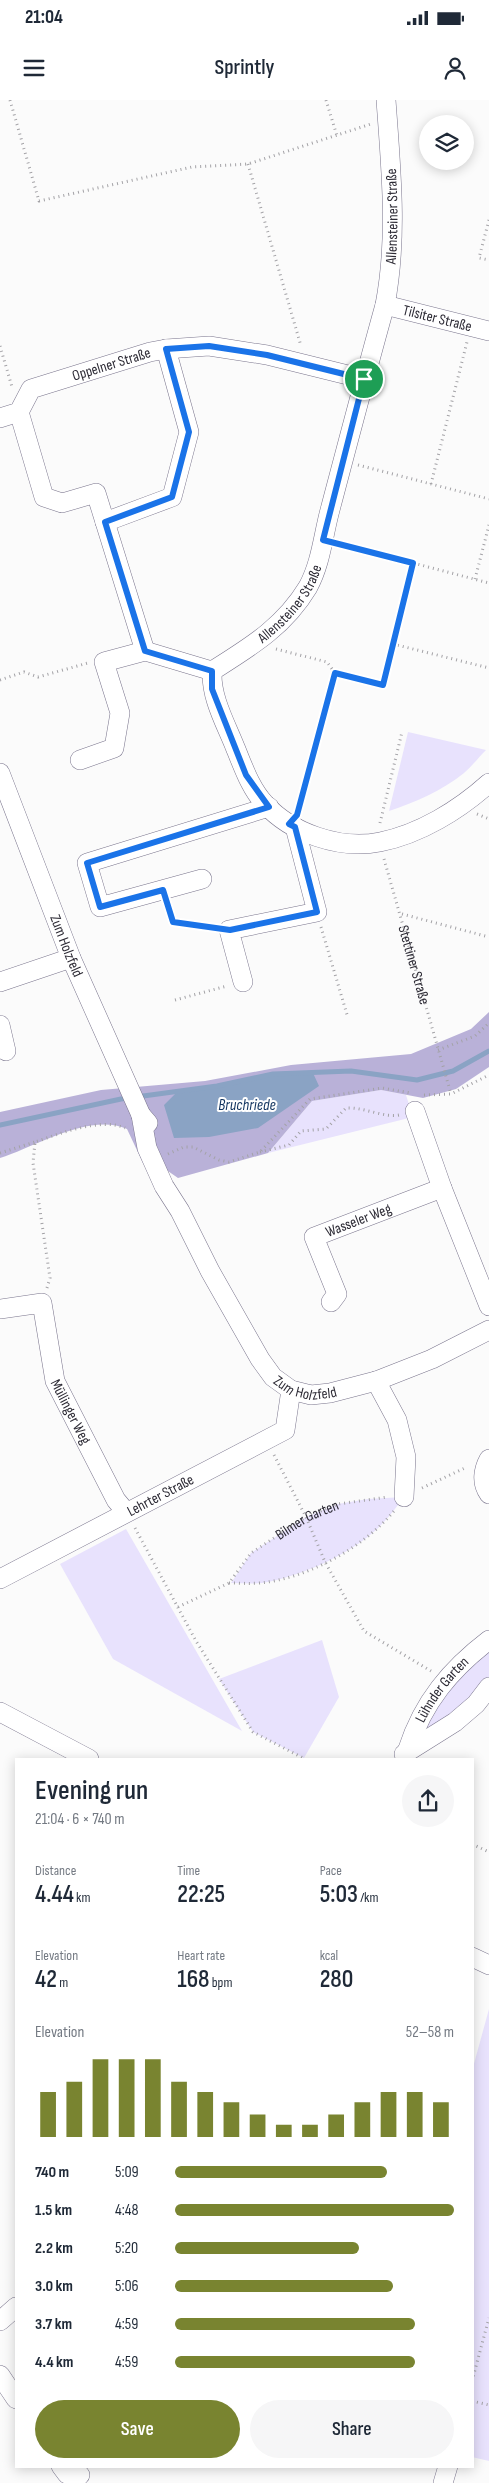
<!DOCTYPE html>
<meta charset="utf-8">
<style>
body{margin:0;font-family:"Sofia Sans Condensed",sans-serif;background:#f6f6f7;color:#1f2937;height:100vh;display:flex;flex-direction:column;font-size:19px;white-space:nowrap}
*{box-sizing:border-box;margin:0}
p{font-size:16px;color:#747a83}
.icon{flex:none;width:28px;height:28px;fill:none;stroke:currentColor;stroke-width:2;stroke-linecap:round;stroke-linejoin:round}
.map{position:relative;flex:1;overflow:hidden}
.side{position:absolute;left:15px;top:1658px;width:459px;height:710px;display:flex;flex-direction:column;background:#fff;border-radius:0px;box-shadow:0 2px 12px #0003}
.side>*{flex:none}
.fabs{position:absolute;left:419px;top:15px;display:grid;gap:10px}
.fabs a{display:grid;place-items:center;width:55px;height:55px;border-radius:50%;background:#fff;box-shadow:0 2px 12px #0003;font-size:25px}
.pin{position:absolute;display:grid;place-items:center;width:42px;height:42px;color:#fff;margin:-21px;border:2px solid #fff;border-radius:50%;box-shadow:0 1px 5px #0007}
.round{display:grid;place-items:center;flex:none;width:52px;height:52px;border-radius:26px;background:#f6f6f7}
.overview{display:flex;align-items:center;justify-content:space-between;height:85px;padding:0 20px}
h1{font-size:28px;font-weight:600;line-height:38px}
.figures{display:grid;grid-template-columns:repeat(3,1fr);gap:8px;height:85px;padding:5px 20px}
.figures div{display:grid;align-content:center}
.figures b{font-size:25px;font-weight:600}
.figures small{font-size:14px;font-weight:400}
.figures p{font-size:14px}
.chart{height:140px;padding:10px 20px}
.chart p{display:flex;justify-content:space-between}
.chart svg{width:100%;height:90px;margin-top:5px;stroke:#798430;stroke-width:6}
.cta{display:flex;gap:10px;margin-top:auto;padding:10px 20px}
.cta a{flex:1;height:58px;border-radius:30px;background:#798430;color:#fff;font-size:20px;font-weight:600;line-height:58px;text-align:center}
.cta a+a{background:#f6f6f7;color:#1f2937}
ul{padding:0 20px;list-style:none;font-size:16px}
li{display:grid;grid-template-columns:80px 60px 1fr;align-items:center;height:38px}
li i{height:12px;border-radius:6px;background:#798430}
.status{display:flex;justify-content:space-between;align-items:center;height:35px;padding:0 25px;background:#fff;direction:ltr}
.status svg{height:14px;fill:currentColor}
header{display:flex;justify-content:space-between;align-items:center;height:65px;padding:0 20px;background:#fff;font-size:22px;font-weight:600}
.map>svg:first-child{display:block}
</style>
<div class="status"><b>21:04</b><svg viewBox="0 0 49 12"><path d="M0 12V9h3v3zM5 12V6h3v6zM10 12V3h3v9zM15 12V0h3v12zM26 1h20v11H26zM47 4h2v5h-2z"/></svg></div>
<header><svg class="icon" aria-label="menu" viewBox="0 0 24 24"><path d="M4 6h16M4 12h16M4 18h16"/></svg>Sprintly<svg class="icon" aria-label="person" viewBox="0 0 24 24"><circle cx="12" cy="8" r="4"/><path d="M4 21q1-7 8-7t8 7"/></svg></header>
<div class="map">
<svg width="489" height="2383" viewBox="0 0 489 2383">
<rect width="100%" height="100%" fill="#fbfbfb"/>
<g fill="#e8e2fd">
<path d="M408,632L486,650C479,657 472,666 464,673C443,690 414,703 389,711Z"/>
<path d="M381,990L406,995L413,1017L268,1053L312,1001Z"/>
<path d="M404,1397C397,1406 390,1416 382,1424C355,1453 300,1477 262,1483C252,1484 241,1483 231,1483L251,1453L306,1417L338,1404L368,1399Z"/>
<path d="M126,1429L242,1631L113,1559L60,1464Z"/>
<path d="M322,1540L339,1597L304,1658L253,1632L219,1579Z"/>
<path d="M489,1540V1587L431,1637L416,1626Z"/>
<path d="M489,1909V2361L472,2357V1971Z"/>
</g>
<path fill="#b9b1d8" d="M489,912V967L456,989L423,998L381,990L312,1001L268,1053L178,1078L152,1060L143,1063L127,1029C90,1012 35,1047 0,1058V1012L101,990L205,981L291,965L411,954L471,929Z"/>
<path fill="#8aa3c4" d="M313,973L319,986L258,1028L209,1037L174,1038L164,1005L178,991L217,986L273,974Z"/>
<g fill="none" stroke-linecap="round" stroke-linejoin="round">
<path stroke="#8aa3c4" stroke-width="5" d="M0,1025L121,999L217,986L273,974L351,971L417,980L453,971L489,951"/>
<defs>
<g id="minor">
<path id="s3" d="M385,205L489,231"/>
<path d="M19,312L44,397L62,403L96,393L145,551"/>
<path id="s4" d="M0,318L19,312L31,289L150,252L166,249L209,246L267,255L364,279"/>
<path d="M105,422L172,397L189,332L166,249"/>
<path d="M212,571C211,598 225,622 235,647C243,666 250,688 265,704C291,733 340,750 380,742C420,734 459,710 489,683"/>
<path id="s5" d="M80,660L114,648L120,613L104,562L145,551L212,571C250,547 284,527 308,487C321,463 323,436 330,410C348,342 366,273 385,205C398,137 391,69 386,0"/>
<path id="s6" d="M0,673L71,858L141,1015L148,1023"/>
<path d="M202,779L100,807L87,763L269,707"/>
<path d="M0,882L71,858"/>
<path d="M243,882L229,830L317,812L295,727"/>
<path d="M0,925L6,951"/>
<path d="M415,1011L442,1088L489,1206"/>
<path id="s7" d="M141,1015L147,1048L164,1086L180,1111L210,1171L260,1259L273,1277L291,1290L311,1295L330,1293L376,1281L432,1259L489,1230"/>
<path id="s8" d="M331,1202L337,1194L314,1137L442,1088"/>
<path id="s9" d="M0,1209L42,1203L55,1281L116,1400L126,1412"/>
<path d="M376,1281L397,1320L406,1357L404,1397"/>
<path d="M489,1359C483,1370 481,1383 489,1394"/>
<path id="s10" d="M0,1479L285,1330L291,1290"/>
<path d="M0,1612L89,1659"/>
<path id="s11" d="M408,1649C423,1602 451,1569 489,1540"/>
<path d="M404,1654L455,1622L476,1604L489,1587"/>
<path d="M472,1857L489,1865"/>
<path d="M0,2221L16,2207"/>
<path d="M0,2275L16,2299"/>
<path d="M61,2366L67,2374L80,2375"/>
<path d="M443,2383L448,2366"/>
</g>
</defs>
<use href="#minor" stroke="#7a758d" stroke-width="20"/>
<g stroke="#a3a2a6" stroke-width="3" stroke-dasharray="1 4" stroke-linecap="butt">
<path d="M10,0L39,101L192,67L248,64L371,24"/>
<path d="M326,0L337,36"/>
<path d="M248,64L301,246"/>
<path d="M489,120L479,158L489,160"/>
<path d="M0,246L12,287"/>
<path d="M358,365L489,399"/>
<path d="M431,384L467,242"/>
<path d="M341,444L489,483"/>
<path d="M475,479L489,425"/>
<path d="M393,544L489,568"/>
<path d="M276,549L327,562L335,573L383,585L413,463"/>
<path d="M0,580L24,572L38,577L88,563"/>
<path d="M298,710L335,573"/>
<path d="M477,714L489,719"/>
<path d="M380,723L402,632"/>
<path id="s1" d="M384,759L451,994"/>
<path d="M168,805L173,822L213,828"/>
<path d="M402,814L489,837"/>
<path d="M321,827L348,918"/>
<path d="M175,900L227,886"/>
<path d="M438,950L475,936L489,923"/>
<path d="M424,995L451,994L489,975"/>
<path d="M260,1052L289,1045L301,1031L326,1029L346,1008C364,1007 384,1018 399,1015"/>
<path d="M0,1053L35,1042"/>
<path d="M168,1054L184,1047H193L219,1060L229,1062L260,1052L310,999L382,988L411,993"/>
<path d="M47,1188L50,1178L33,1063L35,1042C59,1034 101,1017 125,1028"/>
<path d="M274,1355L306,1417L325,1462L364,1531L431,1571"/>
<path d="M422,1388L467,1367"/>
<path d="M135,1428L196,1541L253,1632L305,1659"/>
<path d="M229,1483C239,1483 249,1484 260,1483C308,1478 363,1448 394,1411"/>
<path id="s2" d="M178,1507L229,1483L251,1453L306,1417L338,1404L388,1397"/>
<path d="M472,1744L489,1752"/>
<path d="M472,2281L489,2218"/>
<path d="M472,2301L489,2305"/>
</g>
<use href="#minor" stroke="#fff" stroke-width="19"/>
</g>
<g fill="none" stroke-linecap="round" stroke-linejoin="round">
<defs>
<path id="route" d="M209,246L267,255L364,279L323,440L413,463L383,585L335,573L297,715L289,724L295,727L317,812L230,830L173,822L163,790L100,807L87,763L269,707L246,675L212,589V571L145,551L105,422L172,397L189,332L166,249Z"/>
</defs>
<use href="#route" stroke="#fff" stroke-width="10"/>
<use href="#route" stroke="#1a73e8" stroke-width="6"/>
</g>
<g text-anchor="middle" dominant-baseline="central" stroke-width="4" stroke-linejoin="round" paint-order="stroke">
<g font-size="15" fill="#2d2b35" stroke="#fff">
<text stroke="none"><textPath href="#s5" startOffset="748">Allensteiner Straße</textPath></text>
<text stroke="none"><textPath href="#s3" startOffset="54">Tilsiter Straße</textPath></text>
<text stroke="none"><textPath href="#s4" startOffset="130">Oppelner Straße</textPath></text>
<text stroke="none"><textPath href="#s5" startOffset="342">Allensteiner Straße</textPath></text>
<text stroke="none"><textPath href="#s6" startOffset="185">Zum Holzfeld</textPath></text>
<text stroke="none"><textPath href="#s1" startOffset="110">Stettiner Straße</textPath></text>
<text stroke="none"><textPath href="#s8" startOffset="119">Wasseler Weg</textPath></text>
<text stroke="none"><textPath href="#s7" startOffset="331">Zum Holzfeld</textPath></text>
<text stroke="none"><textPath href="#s9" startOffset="156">Müllinger Weg</textPath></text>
<text stroke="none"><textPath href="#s10" startOffset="181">Lehrter Straße</textPath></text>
<text stroke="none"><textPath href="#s2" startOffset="159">Bilmer Garten</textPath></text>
<text stroke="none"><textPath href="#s11" startOffset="69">Lühnder Garten</textPath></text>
</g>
<g font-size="16" font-style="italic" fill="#12345f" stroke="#fff">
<text x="247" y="1005">Bruchriede</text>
</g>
</g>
</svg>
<div class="fabs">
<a><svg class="icon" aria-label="layers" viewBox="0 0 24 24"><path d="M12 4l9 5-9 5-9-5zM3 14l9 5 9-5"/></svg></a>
</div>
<div class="pin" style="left:364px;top:279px;background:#1e9e55"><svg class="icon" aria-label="arrive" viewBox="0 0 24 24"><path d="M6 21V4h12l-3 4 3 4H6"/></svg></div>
<section class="side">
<div class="overview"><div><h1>Evening run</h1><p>21:04 · 6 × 740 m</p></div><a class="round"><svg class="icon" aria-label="share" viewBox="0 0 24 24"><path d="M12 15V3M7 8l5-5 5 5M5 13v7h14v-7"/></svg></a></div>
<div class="figures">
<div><p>Distance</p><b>4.44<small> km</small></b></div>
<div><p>Time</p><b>22:25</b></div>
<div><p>Pace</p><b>5:03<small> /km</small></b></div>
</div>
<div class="figures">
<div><p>Elevation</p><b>42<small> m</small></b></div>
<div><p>Heart rate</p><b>168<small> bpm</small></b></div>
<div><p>kcal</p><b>280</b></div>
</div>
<div class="chart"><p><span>Elevation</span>52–58 m</p>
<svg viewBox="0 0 160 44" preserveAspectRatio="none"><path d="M5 44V22M15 44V17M25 44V6M35 44V6M45 44V6M55 44V17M65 44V22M75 44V27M85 44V33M95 44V38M105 44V38M115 44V33M125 44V27M135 44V22M145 44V22M155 44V27"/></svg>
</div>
<ul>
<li><b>740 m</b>5:09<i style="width:76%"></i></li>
<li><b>1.5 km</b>4:48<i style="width:100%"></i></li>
<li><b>2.2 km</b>5:20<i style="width:66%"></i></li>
<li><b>3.0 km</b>5:06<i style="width:78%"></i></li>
<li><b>3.7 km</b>4:59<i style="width:86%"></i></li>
<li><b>4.4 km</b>4:59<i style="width:86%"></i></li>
</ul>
<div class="cta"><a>Save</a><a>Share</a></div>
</section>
</div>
